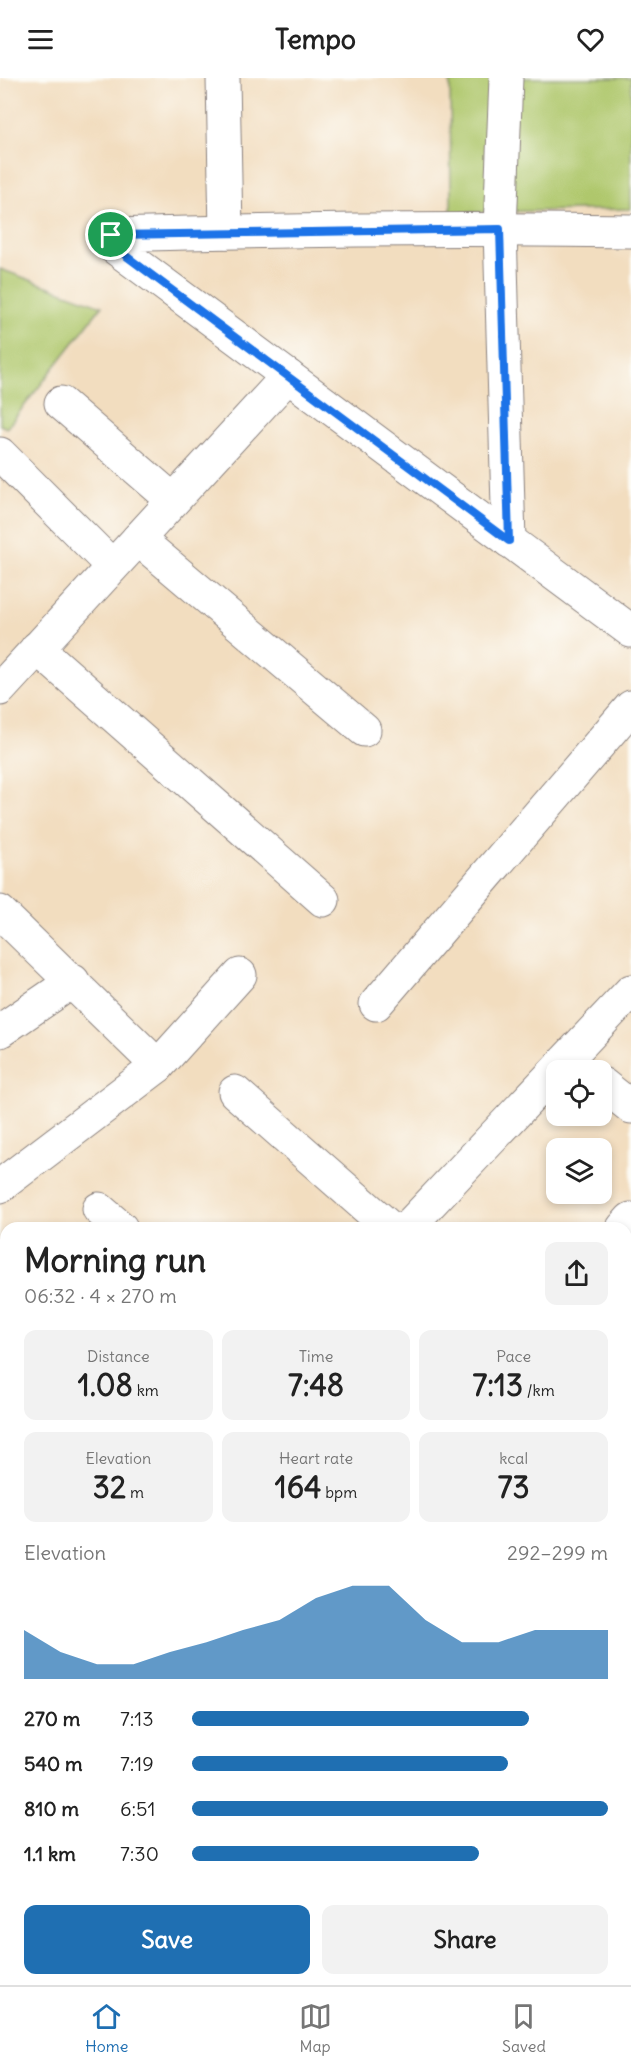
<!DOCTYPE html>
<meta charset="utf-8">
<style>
body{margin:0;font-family:Delius,sans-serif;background:#f2f2f2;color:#222;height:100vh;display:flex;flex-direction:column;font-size:22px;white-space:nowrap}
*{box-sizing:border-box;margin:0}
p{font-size:20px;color:#767676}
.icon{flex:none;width:33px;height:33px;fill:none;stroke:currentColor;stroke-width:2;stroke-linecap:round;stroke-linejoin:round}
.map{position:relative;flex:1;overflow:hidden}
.side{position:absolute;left:0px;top:1144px;width:632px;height:764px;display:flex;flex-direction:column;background:#fff;border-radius:18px 18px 0 0;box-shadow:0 3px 9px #0003}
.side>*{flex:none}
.buttons{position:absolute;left:546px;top:982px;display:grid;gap:12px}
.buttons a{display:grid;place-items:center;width:66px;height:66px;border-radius:12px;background:#fff;box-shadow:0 3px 9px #0003;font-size:30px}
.pin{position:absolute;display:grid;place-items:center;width:51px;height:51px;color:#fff;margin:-26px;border:3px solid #fff;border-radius:50%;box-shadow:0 2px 6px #0007}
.round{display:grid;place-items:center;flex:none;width:63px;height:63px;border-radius:12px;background:#f2f2f2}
.summary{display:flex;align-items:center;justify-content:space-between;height:102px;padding:0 24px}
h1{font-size:33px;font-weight:800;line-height:45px}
.metrics{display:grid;grid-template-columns:repeat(3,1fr);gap:9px;height:102px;padding:6px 24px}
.metrics div{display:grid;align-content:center;border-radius:12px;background:#f2f2f2;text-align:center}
.metrics b{font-size:30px;font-weight:800}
.metrics small{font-size:16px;font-weight:400}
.metrics p{font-size:16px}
.chart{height:168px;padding:12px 24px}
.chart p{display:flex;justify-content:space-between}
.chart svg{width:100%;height:108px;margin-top:6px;fill:#1f6fb2;opacity:.7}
.cta{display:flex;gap:12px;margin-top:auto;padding:12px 24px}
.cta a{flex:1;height:69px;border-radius:12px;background:#1f6fb2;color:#fff;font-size:24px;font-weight:800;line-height:69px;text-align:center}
.cta a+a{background:#f2f2f2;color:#222}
ul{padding:0 24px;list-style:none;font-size:20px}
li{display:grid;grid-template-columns:96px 72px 1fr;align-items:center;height:45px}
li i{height:15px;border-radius:8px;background:#1f6fb2}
header{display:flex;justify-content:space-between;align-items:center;height:78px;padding:0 24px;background:#fff;font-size:27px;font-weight:800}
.dock{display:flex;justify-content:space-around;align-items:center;height:84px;border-top:2px solid #e0e0e0;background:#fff;font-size:16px;color:#767676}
.dock a{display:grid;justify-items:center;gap:3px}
.dock .current{color:#1f6fb2}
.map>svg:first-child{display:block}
</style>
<header><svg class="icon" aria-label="menu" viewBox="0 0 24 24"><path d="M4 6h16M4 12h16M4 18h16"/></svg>Tempo<svg class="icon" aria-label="heart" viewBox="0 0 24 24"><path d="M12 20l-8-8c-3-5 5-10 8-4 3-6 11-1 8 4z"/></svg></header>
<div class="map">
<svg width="631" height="1907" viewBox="0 0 631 1907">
<rect width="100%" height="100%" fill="#fdfcf7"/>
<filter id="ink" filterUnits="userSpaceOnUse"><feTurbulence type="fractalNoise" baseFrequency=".0167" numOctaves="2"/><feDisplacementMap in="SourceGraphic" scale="12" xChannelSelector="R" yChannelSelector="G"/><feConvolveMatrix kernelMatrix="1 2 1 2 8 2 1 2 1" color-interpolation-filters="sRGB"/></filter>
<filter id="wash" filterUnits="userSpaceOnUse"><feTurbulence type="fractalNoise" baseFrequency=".008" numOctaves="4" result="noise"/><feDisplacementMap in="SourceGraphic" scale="24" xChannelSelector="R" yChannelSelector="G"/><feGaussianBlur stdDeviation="1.35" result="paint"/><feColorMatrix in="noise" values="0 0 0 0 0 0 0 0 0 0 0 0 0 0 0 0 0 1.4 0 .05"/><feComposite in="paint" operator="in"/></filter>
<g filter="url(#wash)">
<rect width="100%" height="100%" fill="#f2ddbf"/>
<g fill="#afc76c" stroke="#687454" stroke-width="1.5">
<path d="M450,0H631V131L451,135Z"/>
<path d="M0,191L102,228L7,350L0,347Z"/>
</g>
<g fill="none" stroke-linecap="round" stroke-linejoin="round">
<g stroke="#61c0df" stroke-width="32">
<path d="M626,1858L631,1857"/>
<path d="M358,1907L386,1902"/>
</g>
</g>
</g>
<g filter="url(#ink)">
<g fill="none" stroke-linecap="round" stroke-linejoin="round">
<defs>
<g id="minor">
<path d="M223,0L226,154"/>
<path d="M506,0L500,151L509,463"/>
<path d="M631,153C457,150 284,152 110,157L106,163L631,553"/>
<path d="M61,325L173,422"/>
<path d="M0,376L112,488"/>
<path d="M138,461L364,652"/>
<path d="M37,570L323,822"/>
<path d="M0,611L288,298"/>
<path d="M0,834L158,988"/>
<path d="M376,926L631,629"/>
<path d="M0,953L73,903"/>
<path d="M602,1006L631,1029"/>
<path d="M235,1014L390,1150"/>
<path d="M0,1108L158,988L240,897"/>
<path d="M99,1131L121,1150"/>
<path d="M407,1150L631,913"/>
<path d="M623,1150L631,1141"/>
<path d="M0,1193L6,1201"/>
<path d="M0,1467L4,1472"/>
<path d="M626,1543L631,1538"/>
<path d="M0,1613L6,1608"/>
<path d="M0,1695L6,1702"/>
<path d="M626,1819L631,1818"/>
<path d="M114,1907L141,1902"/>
</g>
</defs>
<use href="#minor" stroke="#8a807d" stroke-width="35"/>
<use href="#minor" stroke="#fff" stroke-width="33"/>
</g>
</g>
<g fill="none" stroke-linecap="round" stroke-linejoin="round" filter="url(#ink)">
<defs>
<path id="route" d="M500,151L509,463L106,163L111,157Z"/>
</defs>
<use href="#route" stroke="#fff" stroke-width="12"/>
<use href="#route" stroke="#1a73e8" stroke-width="8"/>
</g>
</svg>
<div class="buttons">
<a><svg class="icon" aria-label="locate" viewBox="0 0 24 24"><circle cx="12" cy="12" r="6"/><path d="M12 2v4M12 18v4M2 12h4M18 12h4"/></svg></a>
<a><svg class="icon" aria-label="layers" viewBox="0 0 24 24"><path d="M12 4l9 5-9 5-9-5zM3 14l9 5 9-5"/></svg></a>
</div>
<div class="pin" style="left:111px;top:157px;background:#1e9e55"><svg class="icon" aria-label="arrive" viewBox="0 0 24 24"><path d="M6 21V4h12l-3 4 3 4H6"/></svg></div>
<section class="side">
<div class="summary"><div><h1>Morning run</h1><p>06:32 · 4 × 270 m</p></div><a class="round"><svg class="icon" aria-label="share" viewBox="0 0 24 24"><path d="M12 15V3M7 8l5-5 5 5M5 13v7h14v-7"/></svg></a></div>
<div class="metrics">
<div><p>Distance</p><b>1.08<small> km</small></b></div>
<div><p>Time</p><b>7:48</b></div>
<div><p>Pace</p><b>7:13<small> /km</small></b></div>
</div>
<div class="metrics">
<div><p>Elevation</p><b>32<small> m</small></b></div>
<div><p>Heart rate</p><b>164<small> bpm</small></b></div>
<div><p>kcal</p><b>73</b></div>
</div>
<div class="chart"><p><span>Elevation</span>292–299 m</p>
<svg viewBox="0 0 160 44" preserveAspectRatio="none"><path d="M0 44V24L10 33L20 38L30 38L40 33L50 29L60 24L70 20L80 11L90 6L100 6L110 20L120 29L130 29L140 24L150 24L160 24V44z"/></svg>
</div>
<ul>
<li><b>270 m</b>7:13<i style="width:81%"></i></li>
<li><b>540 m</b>7:19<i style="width:76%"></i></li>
<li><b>810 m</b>6:51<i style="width:100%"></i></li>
<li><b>1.1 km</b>7:30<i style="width:69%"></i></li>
</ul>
<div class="cta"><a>Save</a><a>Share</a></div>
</section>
</div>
<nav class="dock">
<a class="current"><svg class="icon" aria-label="home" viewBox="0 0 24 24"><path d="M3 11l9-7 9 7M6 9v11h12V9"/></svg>Home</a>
<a><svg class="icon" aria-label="map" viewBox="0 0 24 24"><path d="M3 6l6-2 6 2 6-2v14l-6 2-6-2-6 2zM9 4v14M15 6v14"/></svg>Map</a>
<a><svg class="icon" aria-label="saved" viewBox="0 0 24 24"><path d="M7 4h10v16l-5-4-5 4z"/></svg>Saved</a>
</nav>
